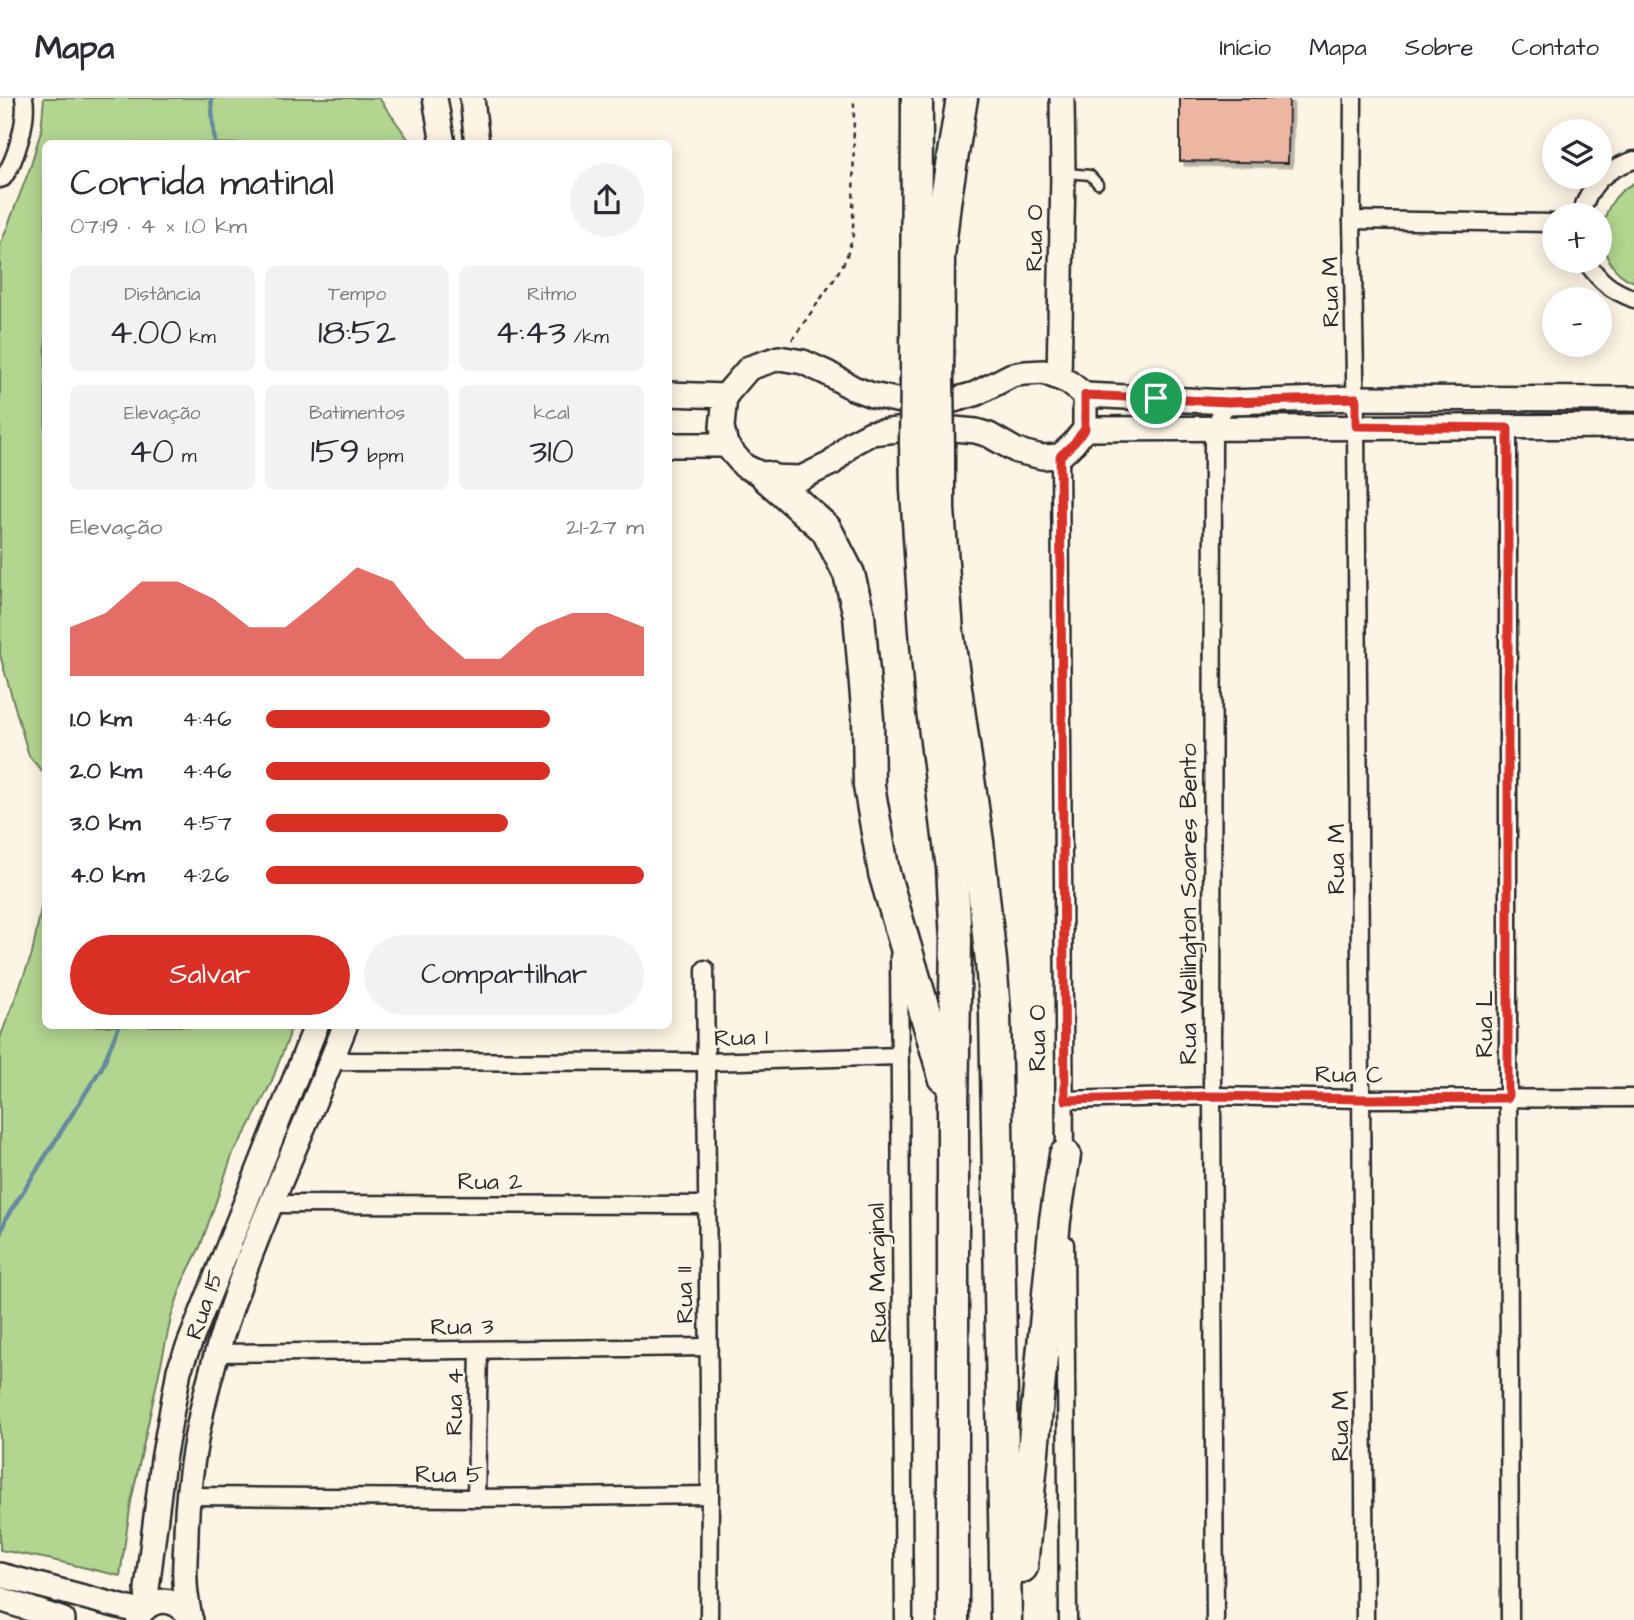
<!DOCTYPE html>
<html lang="pt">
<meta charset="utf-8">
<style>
body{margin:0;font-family:"Architects Daughter",sans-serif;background:#f2f2f3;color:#2b2b33;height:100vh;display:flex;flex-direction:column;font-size:26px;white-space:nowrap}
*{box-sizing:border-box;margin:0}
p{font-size:23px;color:#7c7c81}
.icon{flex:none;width:38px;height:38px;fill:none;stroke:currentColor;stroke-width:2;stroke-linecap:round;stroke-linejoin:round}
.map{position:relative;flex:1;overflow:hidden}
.side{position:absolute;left:42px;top:42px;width:630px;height:889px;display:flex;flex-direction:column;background:#fff;border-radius:10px;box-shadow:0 4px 18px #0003}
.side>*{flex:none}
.fabs{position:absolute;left:1542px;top:21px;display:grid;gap:14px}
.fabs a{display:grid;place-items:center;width:70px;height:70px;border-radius:50%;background:#fff;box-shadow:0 4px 18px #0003;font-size:35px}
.pin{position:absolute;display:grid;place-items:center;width:60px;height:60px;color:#fff;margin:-30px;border:4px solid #fff;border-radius:50%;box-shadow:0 2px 7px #0007}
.round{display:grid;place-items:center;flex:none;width:74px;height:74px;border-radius:37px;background:#f2f2f3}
.headline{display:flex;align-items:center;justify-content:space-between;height:119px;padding:0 28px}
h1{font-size:38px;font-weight:600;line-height:52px}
.metrics{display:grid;grid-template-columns:repeat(3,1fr);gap:10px;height:119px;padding:7px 28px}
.metrics div{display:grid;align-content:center;border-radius:10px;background:#f2f2f3;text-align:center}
.metrics b{font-size:35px;font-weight:600}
.metrics small{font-size:19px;font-weight:400}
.metrics p{font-size:19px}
.chart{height:196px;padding:14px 28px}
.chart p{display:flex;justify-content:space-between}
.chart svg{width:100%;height:126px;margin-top:7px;fill:#d93025;opacity:.7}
.action{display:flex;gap:14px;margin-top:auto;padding:14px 28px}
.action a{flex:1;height:80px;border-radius:42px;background:#d93025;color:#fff;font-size:28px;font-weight:600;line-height:80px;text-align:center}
.action a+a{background:#f2f2f3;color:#2b2b33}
ul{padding:0 28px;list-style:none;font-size:23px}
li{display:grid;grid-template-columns:112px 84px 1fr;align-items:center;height:52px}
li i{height:18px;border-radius:9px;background:#d93025}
header{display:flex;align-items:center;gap:42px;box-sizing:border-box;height:98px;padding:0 35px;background:#fff;border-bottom:2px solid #e1e1e2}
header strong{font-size:33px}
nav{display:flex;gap:38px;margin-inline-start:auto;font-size:24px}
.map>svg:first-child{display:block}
</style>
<header>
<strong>Mapa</strong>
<nav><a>Início</a><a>Mapa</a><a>Sobre</a><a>Contato</a></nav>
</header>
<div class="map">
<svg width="1634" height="1522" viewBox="0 0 1634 1522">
<defs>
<filter id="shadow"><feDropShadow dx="4.5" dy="4.5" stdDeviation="0" flood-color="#0004"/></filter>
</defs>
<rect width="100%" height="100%" fill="#fcf5e5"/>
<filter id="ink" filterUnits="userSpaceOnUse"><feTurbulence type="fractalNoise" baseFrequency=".0143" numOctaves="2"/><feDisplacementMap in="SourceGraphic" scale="14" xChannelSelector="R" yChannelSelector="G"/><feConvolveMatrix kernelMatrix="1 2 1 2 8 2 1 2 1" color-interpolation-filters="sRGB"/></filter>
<g filter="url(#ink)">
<g fill="#b2d590" stroke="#6e805e" stroke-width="2">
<path d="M44,0H379L411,45L46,46L45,677L29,658L0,557V148L30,70L41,33Z"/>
<path d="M1634,85V184C1590,167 1594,104 1634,85Z"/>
<path d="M45,767L46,928H290L289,938L271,985L249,1029L233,1055L200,1149L183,1183L171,1220L131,1404L120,1478L48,1461L0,1452V940L32,856L41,810Z"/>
</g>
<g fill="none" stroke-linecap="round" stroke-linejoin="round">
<g stroke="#668a9f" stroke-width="4.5">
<path d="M211,0L215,46"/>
<path d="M0,1137L5,1122L102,969L119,928"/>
</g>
</g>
<path fill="#edb6a2" stroke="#2b2b2b" stroke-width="2" filter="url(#shadow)" d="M1180,0H1289L1288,65L1180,63Z"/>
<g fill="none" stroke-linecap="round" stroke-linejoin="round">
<defs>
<path id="lane" d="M1066,75L1090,77L1098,86"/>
<g id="street">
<path d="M1353,0L1352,122L1356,328L1365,1522"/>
<path d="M0,81L3,80C16,63 28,21 24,0"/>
<path d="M1580,117C1591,86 1602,73 1634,62"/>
<path d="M1352,122L1554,125"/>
<path d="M1586,163C1600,184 1611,192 1634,201"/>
<path d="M1508,330V1000L1510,1522"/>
<path d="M1060,358L1065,1065"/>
<path d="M899,858L904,1522"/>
<path d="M705,871L710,1397L709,1522"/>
<path d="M332,963L706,964L899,958"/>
<path d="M1065,1002L1212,998L1362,1001L1634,1000"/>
<path d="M272,1106L707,1107"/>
<path d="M1065,1146L1068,1522"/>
<path d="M216,1255L709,1249"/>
<path d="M187,1398L476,1400L710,1397"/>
<path d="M476,1400L479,1252"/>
<path d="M1215,1522L1212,998L1213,330L1228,304"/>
</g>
<g id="secondary">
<path d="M435,0L443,46"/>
<path d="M472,0L477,46"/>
<path d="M1059,280L1063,75L1062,0"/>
<path d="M668,296L725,298L749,270L779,260L803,264L827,275L853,290L872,297L915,306H940L975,296L1012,277L1025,275L1044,274L1068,284L1085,297V331L1074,345L1060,358L1042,359L1017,353L989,337L976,333L932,329L915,330L871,335L852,345L832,365L801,380L767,379L744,368L726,347L722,329L725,298"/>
<path d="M1085,297L1228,304L1356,300L1634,301"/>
<path d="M1085,331L1634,328"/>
<path d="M668,347H726"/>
<path d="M0,1477L141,1514"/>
<path d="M0,1501L63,1522"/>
<path d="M148,1508L147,1491L163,1362L179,1272L316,928"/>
<path d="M138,1519C152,1496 179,1499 191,1522"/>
<path d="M190,1520C188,1508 185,1496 185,1483C184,1468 186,1452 186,1436C191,1254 281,1093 345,928"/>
</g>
<g id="highway">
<path d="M916,282L917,0"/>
<path d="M938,283L939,159L945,105L962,0"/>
<path d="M915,344L916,392L925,533L931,604L952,770L956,842L953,1009V1522"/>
<path d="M939,348V411L948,534L978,744L991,863L995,914L1006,1522"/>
<path d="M767,379L826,431L849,476L859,517L868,622L869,688L884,775L944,979"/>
<path d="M1022,1469L1055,1122L1065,1057"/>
</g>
</defs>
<use href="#lane" stroke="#2b2b2b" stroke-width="13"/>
<use href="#street" stroke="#2b2b2b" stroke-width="21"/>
<use href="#secondary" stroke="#2b2b2b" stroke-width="28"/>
<use href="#highway" stroke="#2b2b2b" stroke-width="35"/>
<path stroke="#2b2b2b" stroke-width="2.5" stroke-dasharray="5 5" stroke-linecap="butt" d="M792,242L833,183L846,161L853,137L854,0"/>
<use href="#lane" stroke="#fcf5e5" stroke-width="8"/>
<use href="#street" stroke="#fcf5e5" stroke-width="16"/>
<use href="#secondary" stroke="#fcf5e5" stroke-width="23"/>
<use href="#highway" stroke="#fcf5e5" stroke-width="30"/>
<defs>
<g id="highway-bridge">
<path d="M938,283L939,348"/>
<path d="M915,344L916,282"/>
</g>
</defs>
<use href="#highway-bridge" stroke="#2b2b2b" stroke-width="35" stroke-linecap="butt"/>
<use href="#highway-bridge" stroke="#fcf5e5" stroke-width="30"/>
</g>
</g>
<g fill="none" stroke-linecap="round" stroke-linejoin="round" filter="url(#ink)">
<defs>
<path id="route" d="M1085,297L1228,304L1356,300V328L1508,330V1000L1362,1001L1212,998L1065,1002L1060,358L1074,345L1085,331Z"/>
</defs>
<use href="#route" stroke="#fff" stroke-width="14"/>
<use href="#route" stroke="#d93025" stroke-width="9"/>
</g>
<g text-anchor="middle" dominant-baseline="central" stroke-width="5" stroke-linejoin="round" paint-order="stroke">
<g font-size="24" fill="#2b2b2b" stroke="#fcf5e5">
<text transform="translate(1035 140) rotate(-89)">Rua O</text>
<text transform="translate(1331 194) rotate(-91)">Rua M</text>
<text transform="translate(1337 761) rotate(-90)">Rua M</text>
<text transform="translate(1189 806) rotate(-90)">Rua Wellington Soares Bento</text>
<text transform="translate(1485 926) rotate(-90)">Rua L</text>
<text transform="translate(741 940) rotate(-2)">Rua 1</text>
<text transform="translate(1038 940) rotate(-90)">Rua O</text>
<text transform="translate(1349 977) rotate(1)">Rua C</text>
<text x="490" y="1084">Rua 2</text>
<text transform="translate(878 1175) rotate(-91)">Rua Marginal</text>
<text transform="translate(685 1197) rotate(-91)">Rua 11</text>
<text transform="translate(205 1207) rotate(-71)">Rua 15</text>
<text transform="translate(462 1229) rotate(-1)">Rua 3</text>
<text transform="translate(455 1304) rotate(-89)">Rua 4</text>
<text transform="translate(1341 1328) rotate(-90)">Rua M</text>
<text x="449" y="1377">Rua 5</text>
</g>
</g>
</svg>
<div class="fabs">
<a><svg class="icon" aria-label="layers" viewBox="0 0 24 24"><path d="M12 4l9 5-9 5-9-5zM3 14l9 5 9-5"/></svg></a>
<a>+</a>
<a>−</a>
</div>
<div class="pin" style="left:1156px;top:300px;background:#1e9e55"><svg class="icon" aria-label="arrive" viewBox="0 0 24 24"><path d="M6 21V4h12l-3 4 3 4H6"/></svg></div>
<section class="side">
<div class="headline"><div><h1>Corrida matinal</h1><p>07:19 · 4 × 1.0 km</p></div><a class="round"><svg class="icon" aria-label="share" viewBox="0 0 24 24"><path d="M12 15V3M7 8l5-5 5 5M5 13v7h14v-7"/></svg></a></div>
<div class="metrics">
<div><p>Distância</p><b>4.00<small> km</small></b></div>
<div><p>Tempo</p><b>18:52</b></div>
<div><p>Ritmo</p><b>4:43<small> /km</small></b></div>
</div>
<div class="metrics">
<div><p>Elevação</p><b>40<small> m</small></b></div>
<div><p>Batimentos</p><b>159<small> bpm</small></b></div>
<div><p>kcal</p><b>310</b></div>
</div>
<div class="chart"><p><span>Elevação</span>21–27 m</p>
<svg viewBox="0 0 160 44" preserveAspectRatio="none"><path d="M0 44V27L10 22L20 11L30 11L40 17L50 27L60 27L70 17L80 6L90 11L100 27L110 38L120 38L130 27L140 22L150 22L160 27V44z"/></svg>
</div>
<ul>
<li><b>1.0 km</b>4:46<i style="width:75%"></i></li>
<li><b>2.0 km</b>4:46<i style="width:75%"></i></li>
<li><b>3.0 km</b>4:57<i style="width:64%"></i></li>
<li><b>4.0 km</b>4:26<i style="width:100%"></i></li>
</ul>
<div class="action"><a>Salvar</a><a>Compartilhar</a></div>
</section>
</div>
